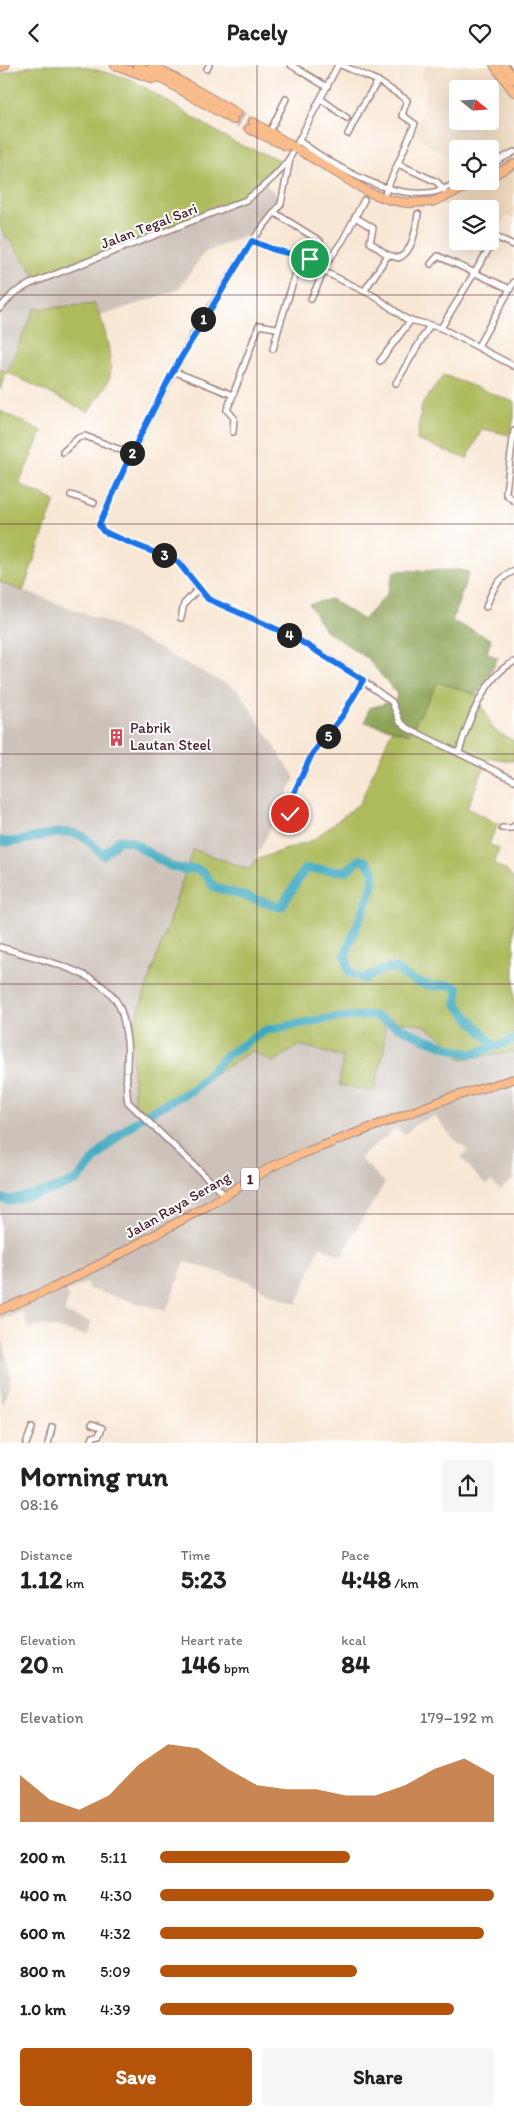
<!DOCTYPE html>
<meta charset="utf-8">
<style>
body{margin:0;font-family:Itim,sans-serif;background:#f6f6f6;color:#222;height:100vh;display:flex;flex-direction:column;font-size:19px;white-space:nowrap}
*{box-sizing:border-box;margin:0}
p{font-size:16px;color:#767676}
.icon{flex:none;width:28px;height:28px;fill:none;stroke:currentColor;stroke-width:2;stroke-linecap:round;stroke-linejoin:round}
.map{position:relative;height:1378px;overflow:hidden}
.drawer{display:flex;flex-direction:column;background:#fff;flex:1}
.drawer>*{flex:none}
.needle{width:32px;rotate:108deg}
.buttons{position:absolute;left:449px;top:15px;display:grid;gap:10px}
.buttons a{display:grid;place-items:center;width:50px;height:50px;border-radius:5px;background:#fff;box-shadow:0 5px 20px #0002;font-size:25px}
.pin{position:absolute;display:grid;place-items:center;width:42px;height:42px;color:#fff;margin:-21px;border:2px solid #fff;border-radius:50%;box-shadow:0 1px 5px #0007}
.km{position:absolute;width:25px;height:25px;margin:-12px;border-radius:50%;background:#222;color:#fff;font-size:14px;line-height:25px;text-align:center}
.round{display:grid;place-items:center;flex:none;width:52px;height:52px;border-radius:5px;background:#f6f6f6}
.head{display:flex;align-items:center;justify-content:space-between;height:85px;padding:0 20px}
h1{font-size:28px;font-weight:700;line-height:38px}
.stats{display:grid;grid-template-columns:repeat(3,1fr);gap:8px;height:85px;padding:5px 20px}
.stats div{display:grid;align-content:center}
.stats b{font-size:25px;font-weight:700}
.stats small{font-size:14px;font-weight:400}
.stats p{font-size:14px}
.chart{height:140px;padding:10px 20px}
.chart p{display:flex;justify-content:space-between}
.chart svg{width:100%;height:90px;margin-top:5px;fill:#b45309;opacity:.7}
.cta{display:flex;gap:10px;margin-top:auto;padding:10px 20px}
.cta a{flex:1;height:58px;border-radius:5px;background:#b45309;color:#fff;font-size:20px;font-weight:700;line-height:58px;text-align:center}
.cta a+a{background:#f6f6f6;color:#222}
ul{padding:0 20px;list-style:none;font-size:16px}
li{display:grid;grid-template-columns:80px 60px 1fr;align-items:center;height:38px}
li i{height:12px;border-radius:6px;background:#b45309}
header{display:flex;justify-content:space-between;align-items:center;height:65px;padding:0 20px;background:#fff;font-size:22px;font-weight:700}
.map>svg:first-child{display:block}
</style>
<header><svg class="icon" aria-label="back" viewBox="0 0 24 24"><path d="M15 5l-7 7 7 7"/></svg>Pacely<svg class="icon" aria-label="heart" viewBox="0 0 24 24"><path d="M12 20l-8-8c-3-5 5-10 8-4 3-6 11-1 8 4z"/></svg></header>
<div class="map">
<svg width="514" height="1379" viewBox="0 0 514 1379">
<rect width="100%" height="100%" fill="#fff"/>
<filter id="ink" filterUnits="userSpaceOnUse"><feTurbulence type="fractalNoise" baseFrequency=".02" numOctaves="2"/><feDisplacementMap in="SourceGraphic" scale="10" xChannelSelector="R" yChannelSelector="G"/><feConvolveMatrix kernelMatrix="1 2 1 2 8 2 1 2 1" color-interpolation-filters="sRGB"/></filter>
<filter id="wash" filterUnits="userSpaceOnUse"><feTurbulence type="fractalNoise" baseFrequency=".0096" numOctaves="4" result="noise"/><feDisplacementMap in="SourceGraphic" scale="20" xChannelSelector="R" yChannelSelector="G"/><feGaussianBlur stdDeviation="1.12" result="paint"/><feColorMatrix in="noise" values="0 0 0 0 0 0 0 0 0 0 0 0 0 0 0 0 0 1.4 0 .05"/><feComposite in="paint" operator="in"/></filter>
<g filter="url(#wash)">
<rect width="100%" height="100%" fill="#f8e7d4"/>
<path fill="#eed7bb" fill-rule="evenodd" d="M426,0H514V153L507,150L492,174L490,172V144H458L457,150L437,136L476,116H490V84H458L457,96L415,71L428,17L421,13ZM458,24H490V56H458Z"/>
<g fill="#ccc2b9">
<path d="M263,117L279,133L258,165L204,188L178,225L101,251L95,239L34,244L7,307L0,304V163L37,213L241,136Z"/>
<path d="M0,517L112,559L239,626L295,713L250,805L194,784L149,1050L252,986L273,997L300,980L343,992L384,985L385,955L423,960L445,975L462,994L514,987V1114L500,1125L492,1116L485,1120L461,1092L468,1086L451,1071L435,1051L416,1059L404,1070L397,1063L359,1093L385,1118L357,1163L342,1192L320,1181L297,1239L273,1230L246,1215L185,1197L166,1246L89,1224L86,1218L66,1227L69,1232L64,1248L92,1257L86,1271L43,1260L28,1263L23,1247L0,1255Z"/>
<path d="M0,1262L11,1312L4,1337L0,1336Z"/>
</g>
<g fill="#adbb5d" stroke="#7c6d44">
<path d="M36,0H77L131,14L235,78L281,95L263,117L241,136L37,213L0,163V9Z"/>
<path d="M95,239C103,255 113,292 110,311C108,320 94,338 88,347L7,307L0,325V304L7,307L34,244Z"/>
<path d="M444,310L514,337V352L510,370L482,364L467,394L417,375L422,339Z"/>
<path d="M0,346L42,366L19,419L55,436L23,526L0,517Z"/>
<path d="M438,617L477,630L494,665L514,676V696L490,693L483,705L467,743L498,759L489,779L499,784L494,799L507,806L514,815V987L462,994L445,975L423,960L385,955L384,985L374,1026L339,1020L343,992L300,980L273,997L252,986L149,1050L134,1038L132,966L193,784L250,805L255,795L313,775L360,738L392,665L409,669Z"/>
</g>
<path fill="#8aa354" stroke="#6a6140" d="M458,505L469,507L452,556L491,574L487,588L498,593L477,630L438,617L409,669L365,657L369,643L395,636L397,629L367,593L325,565L309,539L331,534L363,555L387,529L394,506Z"/>
<g fill="none" stroke-linecap="round" stroke-linejoin="round">
<g stroke="#3ea9be" stroke-width="9">
<path d="M0,776C24,781 60,759 82,771C89,775 96,784 103,790L119,775L130,776L170,801L181,804H197L205,809L214,822L281,842L305,804L346,806L359,795L366,796L374,807L373,821L345,890L349,907L364,914L383,904L395,903C406,912 420,920 435,921C445,921 448,918 458,923L457,940L495,981"/>
<path d="M0,1133L10,1135L52,1125L76,1116L103,1085L122,1067L146,1049L192,1025L227,990L266,965L325,954L372,950L423,973L462,987L473,989L514,975"/>
</g>
</g>
</g>
<g filter="url(#ink)">
<g fill="none" stroke-linecap="round" stroke-linejoin="round">
<g stroke="#d5bfb2" stroke-width="8" stroke-dasharray="8 4" stroke-linecap="butt">
<path d="M237,48L253,57"/>
<path d="M233,55L249,64"/>
</g>
<defs>
<g id="minor">
<path d="M291,0L327,22"/>
<path d="M341,0L378,16L404,33L407,35L402,50L415,59L383,133"/>
<path d="M207,4L209,0"/>
<path d="M321,34L347,53"/>
<path d="M270,66L286,34"/>
<path d="M348,69L361,43L378,16"/>
<path d="M299,76C334,101 390,135 434,127C444,125 451,121 459,116"/>
<path d="M298,77L338,0"/>
<path d="M290,94L281,139L252,176L193,270L131,389L99,460L103,466L111,470L178,497L187,507L198,524L208,534L292,571L348,605L392,637L400,657L407,663L514,715"/>
<path d="M398,99L437,117L444,125"/>
<path d="M490,100L514,87"/>
<path d="M455,143L458,145"/>
<path d="M275,148L320,176L312,194"/>
<path d="M355,152L373,163L370,177L386,189L398,193C413,188 416,163 418,149"/>
<path d="M490,167L496,171"/>
<path d="M252,176L272,184L319,197L323,199L325,207L376,232L406,254L441,263L514,301"/>
<path d="M431,199L438,191L510,224"/>
<path d="M324,202L343,175L364,135"/>
<path d="M365,225L388,190"/>
<path d="M311,234L324,206"/>
<path d="M0,243L14,228L30,219L246,135C264,121 284,106 294,85"/>
<path d="M441,263L496,172L514,180"/>
<path d="M478,281L514,217"/>
<path d="M273,284L279,262"/>
<path d="M380,296L411,255"/>
<path d="M173,306L233,330L259,260L276,263L279,262L301,192"/>
<path d="M396,318L430,260"/>
<path d="M233,330L227,345L234,353L233,367"/>
<path d="M514,366L506,426V429L514,436"/>
<path d="M63,387L78,373L85,371L131,389"/>
<path d="M71,430L94,438"/>
<path d="M486,542C492,525 497,514 514,506"/>
<path d="M181,553L184,539L198,524"/>
<path d="M459,687C467,659 485,610 514,597"/>
<path d="M298,754L289,749L287,743L312,689L343,650L363,615"/>
<path d="M502,763H512L514,761"/>
<path d="M0,882C34,893 100,905 118,939C124,949 125,964 127,976C129,996 124,1017 128,1037L225,1130"/>
<path d="M26,1379L32,1363"/>
<path d="M48,1379L52,1362"/>
<path d="M91,1379L93,1372L99,1370L102,1363L92,1359"/>
</g>
<g id="highway">
<path d="M115,0L153,14"/>
<path d="M137,0L233,55"/>
<path d="M152,0L237,48"/>
<path d="M494,0L514,27"/>
<path d="M504,0L514,14"/>
<path d="M0,2L5,0"/>
<path d="M253,57L368,127L390,135L407,138L432,137L482,116"/>
<path d="M249,64L286,81"/>
<path d="M490,112L514,99"/>
<path d="M0,1245L53,1223L118,1190L209,1140L273,1101L296,1091L449,1033L514,1014"/>
</g>
</defs>
<use href="#minor" stroke="#a18380" stroke-width="8"/>
<use href="#highway" stroke="#a18380" stroke-width="10"/>
<use href="#minor" stroke="#fff" stroke-width="5"/>
<use href="#highway" stroke="#fabc8b" stroke-width="8"/>
</g>
</g>
<g fill="none" stroke-linecap="round" stroke-linejoin="round" filter="url(#ink)">
<defs>
<path id="route" d="M290,749L287,743L312,689L343,650L363,615L292,571L208,534L178,497L111,470L103,466L99,460L131,389L173,306L252,176L272,184L310,194"/>
</defs>
<use href="#route" stroke="#fff" stroke-width="10"/>
<use href="#route" stroke="#1a73e8" stroke-width="6"/>
</g>
<path fill="none" stroke="#4a1f2b" stroke-width="1" stroke-opacity="0.55" d="M257,0V1379M0,230H514M0,459H514M0,689H514M0,919H514M0,1149H514"/>
<defs>
<symbol id="building-bare" viewBox="-9 -9 18 18"><path d="M-4-6H4V6H1V3H-1V6H-4ZM-2.5-4.3h1.7v1.8h-1.7ZM.8-4.3h1.7v1.8H.8ZM-2.5-1h1.7V.8h-1.7ZM.8-1h1.7V.8H.8Z" fill="#d1495b" stroke="#fff" stroke-width="2.5" paint-order="stroke"/></symbol>
</defs>
<g fill-rule="evenodd">
<use href="#building-bare" x="104" y="660" width="25" height="25"/>
</g>
<g text-anchor="middle" dominant-baseline="central" stroke-width="4" stroke-linejoin="round" paint-order="stroke">
<rect fill="#fff" stroke="#80626b" stroke-width="1" x="241" y="1102.5" width="18" height="23" rx="4"/>
<g font-size="14" font-weight="bold" fill="#4a1f2b">
<text x="250" y="1114">1</text>
</g>
<g font-size="15" fill="#4a1f2b" stroke="#fff">
<text transform="translate(149 161) rotate(-21)">Jalan Tegal Sari</text>
<text transform="translate(178 1140) rotate(-30)">Jalan Raya Serang</text>
</g>
<g font-size="15" fill="#4a1f2b" stroke="#fff" text-anchor="start">
<text x="130" y="663">Pabrik<tspan x="130" dy="17">Lautan Steel</tspan></text>
</g>
</g>
</svg>
<div class="buttons">
<a><svg class="needle" viewBox="-14 -14 28 28"><path d="M0-13l5 13h-10z" fill="#e53935"/><path d="M0 13l5-13h-10z" fill="#767676"/></svg></a>
<a><svg class="icon" aria-label="locate" viewBox="0 0 24 24"><circle cx="12" cy="12" r="6"/><path d="M12 2v4M12 18v4M2 12h4M18 12h4"/></svg></a>
<a><svg class="icon" aria-label="layers" viewBox="0 0 24 24"><path d="M12 4l9 5-9 5-9-5zM3 14l9 5 9-5"/></svg></a>
</div>
<div class="pin" style="left:310px;top:194px;background:#1e9e55"><svg class="icon" aria-label="arrive" viewBox="0 0 24 24"><path d="M6 21V4h12l-3 4 3 4H6"/></svg></div>
<div class="pin" style="left:290px;top:749px;background:#d93025"><svg class="icon" aria-label="check" viewBox="0 0 24 24"><path d="M5 12l5 5 9-10"/></svg></div>
<b class="km" style="left:203px;top:254px">1</b>
<b class="km" style="left:132px;top:388px">2</b>
<b class="km" style="left:164px;top:490px">3</b>
<b class="km" style="left:289px;top:570px">4</b>
<b class="km" style="left:328px;top:671px">5</b>
</div>
<section class="drawer">
<div class="head"><div><h1>Morning run</h1><p>08:16</p></div><a class="round"><svg class="icon" aria-label="share" viewBox="0 0 24 24"><path d="M12 15V3M7 8l5-5 5 5M5 13v7h14v-7"/></svg></a></div>
<div class="stats">
<div><p>Distance</p><b>1.12<small> km</small></b></div>
<div><p>Time</p><b>5:23</b></div>
<div><p>Pace</p><b>4:48<small> /km</small></b></div>
</div>
<div class="stats">
<div><p>Elevation</p><b>20<small> m</small></b></div>
<div><p>Heart rate</p><b>146<small> bpm</small></b></div>
<div><p>kcal</p><b>84</b></div>
</div>
<div class="chart"><p><span>Elevation</span>179–192 m</p>
<svg viewBox="0 0 160 44" preserveAspectRatio="none"><path d="M0 44V21L10 33L20 38L30 31L40 16L50 6L60 8L70 18L80 26L90 28L100 28L110 31L120 31L130 26L140 18L150 13L160 21V44z"/></svg>
</div>
<ul>
<li><b>200 m</b>5:11<i style="width:57%"></i></li>
<li><b>400 m</b>4:30<i style="width:100%"></i></li>
<li><b>600 m</b>4:32<i style="width:97%"></i></li>
<li><b>800 m</b>5:09<i style="width:59%"></i></li>
<li><b>1.0 km</b>4:39<i style="width:88%"></i></li>
</ul>
<div class="cta"><a>Save</a><a>Share</a></div>
</section>
